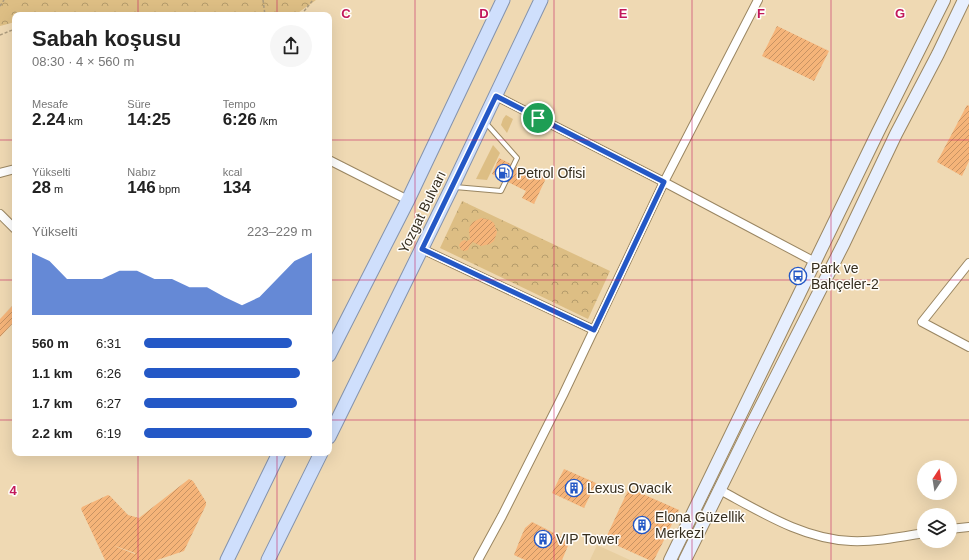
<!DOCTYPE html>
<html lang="tr">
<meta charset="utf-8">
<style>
body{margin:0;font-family:Arial,sans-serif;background:#f6f6f6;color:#222;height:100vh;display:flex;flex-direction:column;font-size:15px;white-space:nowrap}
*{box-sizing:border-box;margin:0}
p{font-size:13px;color:#767676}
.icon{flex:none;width:22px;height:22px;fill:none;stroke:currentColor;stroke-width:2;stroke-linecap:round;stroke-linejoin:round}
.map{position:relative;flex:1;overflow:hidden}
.side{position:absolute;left:12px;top:12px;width:320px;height:444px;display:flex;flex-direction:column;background:#fff;border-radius:8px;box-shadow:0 4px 16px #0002}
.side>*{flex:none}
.needle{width:26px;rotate:12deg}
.fabs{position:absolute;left:917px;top:460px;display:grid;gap:8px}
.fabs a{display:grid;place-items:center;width:40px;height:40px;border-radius:50%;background:#fff;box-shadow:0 4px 16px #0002;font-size:20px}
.pin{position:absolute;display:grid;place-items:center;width:34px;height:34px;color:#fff;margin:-17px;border:2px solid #fff;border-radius:50%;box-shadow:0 1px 4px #0007}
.round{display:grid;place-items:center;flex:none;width:42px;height:42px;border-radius:21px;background:#f6f6f6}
.summary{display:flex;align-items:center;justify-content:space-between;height:68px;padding:0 20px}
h1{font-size:22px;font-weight:800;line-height:30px}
.metrics{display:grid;grid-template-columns:repeat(3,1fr);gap:6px;height:68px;padding:4px 20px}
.metrics div{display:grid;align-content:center}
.metrics b{font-size:17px;font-weight:800}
.metrics small{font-size:11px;font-weight:400}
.metrics p{font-size:11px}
.chart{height:112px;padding:8px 20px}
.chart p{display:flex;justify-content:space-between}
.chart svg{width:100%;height:72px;margin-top:4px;fill:#2458c6;opacity:.7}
ul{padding:0 20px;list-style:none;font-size:13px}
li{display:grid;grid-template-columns:64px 48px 1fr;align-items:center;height:30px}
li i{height:10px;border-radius:5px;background:#2458c6}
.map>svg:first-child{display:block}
</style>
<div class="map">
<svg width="969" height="560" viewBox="0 0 969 560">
<defs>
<pattern id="park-crowns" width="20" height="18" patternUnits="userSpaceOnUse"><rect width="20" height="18" fill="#ddbe84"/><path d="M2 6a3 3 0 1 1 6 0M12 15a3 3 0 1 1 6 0" fill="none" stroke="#b49b6b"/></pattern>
<pattern id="building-hatch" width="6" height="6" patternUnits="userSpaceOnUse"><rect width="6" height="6" fill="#f5b479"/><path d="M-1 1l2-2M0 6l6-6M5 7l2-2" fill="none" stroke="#c79363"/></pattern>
</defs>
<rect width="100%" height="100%" fill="#efd9b3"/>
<path fill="#e8cfa1" d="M597,545L630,560H590Z"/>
<g fill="#ddbe84">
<path d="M506,115L513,119L507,133L501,125L503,119Z"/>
<path d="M493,145L500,153L487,180L476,179Z"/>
</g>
<g fill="url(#park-crowns)">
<path d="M0,0H316L295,15H15V22L0,26Z"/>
<path d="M462,201L610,271L588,319L440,248Z"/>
</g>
<g fill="url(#building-hatch)" fill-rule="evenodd">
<path d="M777,26L829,51L814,81L762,56Z"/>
<path d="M967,105L969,106V161L962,176L937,162Z"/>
<path d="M499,158L533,175L535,171L547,176L534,204L522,198L526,191L492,174Z"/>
<path d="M481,218L490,220L494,223L497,232L494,241L490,244L481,246L473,242L470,245L468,250L464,251L461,250L459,245L461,242L464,240L467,241L470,239L469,230L470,226L473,222Z"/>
<path d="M15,303V321L0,337V319Z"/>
<path d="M564,469L596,483L584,508L552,493Z"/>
<path d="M189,479L193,481L206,502V505L184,551L157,560H105L81,509L82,507L108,495L110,496L128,515L139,518ZM114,546L118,547L135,553V554Z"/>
<path d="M629,488L679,510L654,560H649L605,540Z"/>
<path d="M532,522L570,541L562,560H525L514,555L521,537L525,528Z"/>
</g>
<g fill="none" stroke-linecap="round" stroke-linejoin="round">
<defs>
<path id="service" d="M455,187L501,191L517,158L485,122"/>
<g id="minor">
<path d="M496,96L664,182L815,262"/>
<path d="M329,160L408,200"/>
<path d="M0,173L15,169"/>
<path d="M0,214L15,229"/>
<path d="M422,249L594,330"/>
<path d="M969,263L922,322L969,347"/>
<path d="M720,490C761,512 803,539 851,541C875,542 900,537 924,533"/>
<path d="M950,529L969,527"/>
<path d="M478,560L502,516L563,395L664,182L758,0"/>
</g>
<g id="secondary">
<path d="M670,560L878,132L944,0"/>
<path d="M685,560L751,426L844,243L896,134L938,54L964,0"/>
</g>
<g id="primary">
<path d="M329,355L408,200L503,0"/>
<path d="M329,437L452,187L541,0"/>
<path d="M227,560L279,453"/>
<path d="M268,560L321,453"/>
</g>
</defs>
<use href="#service" stroke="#9a8662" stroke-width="6"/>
<use href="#minor" stroke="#9a8662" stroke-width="10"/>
<use href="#secondary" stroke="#9a8662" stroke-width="14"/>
<use href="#primary" stroke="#8493ad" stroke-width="15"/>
<g stroke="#ac9b7d" stroke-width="1.5" stroke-dasharray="3 2" stroke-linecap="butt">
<path d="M263,0L265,15"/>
<path d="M0,6L4,0"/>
<path d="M301,15L313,0"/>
<path d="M0,35L15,29"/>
</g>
<use href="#service" stroke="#fff" stroke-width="4"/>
<use href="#minor" stroke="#fff" stroke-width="8"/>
<use href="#secondary" stroke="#e7effe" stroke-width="12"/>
<use href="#primary" stroke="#cfdffc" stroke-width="13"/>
</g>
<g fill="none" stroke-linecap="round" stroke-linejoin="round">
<defs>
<path id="route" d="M496,96L664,182L594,330L422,249Z"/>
</defs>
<use href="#route" stroke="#fff" stroke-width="8"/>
<use href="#route" stroke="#2458c6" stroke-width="5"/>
</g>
<path fill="none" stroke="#c2185b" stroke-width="1" stroke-opacity="0.55" d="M138,0V15M277,0V15M415,0V560M554,0V560M692,0V560M831,0V560M0,140H15M329,140H969M0,280H15M329,280H969M0,420H15M329,420H969M138,453V560M277,453V560"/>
<defs>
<symbol id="fuel-ring" viewBox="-11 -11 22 22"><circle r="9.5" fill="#fffdf9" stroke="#2458c6" stroke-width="1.5"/><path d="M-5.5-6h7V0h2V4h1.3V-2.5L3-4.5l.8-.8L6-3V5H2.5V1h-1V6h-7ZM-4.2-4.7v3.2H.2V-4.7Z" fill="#2458c6"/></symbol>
<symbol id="bus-ring" viewBox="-11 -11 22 22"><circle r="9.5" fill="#fffdf9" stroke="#2458c6" stroke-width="1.5"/><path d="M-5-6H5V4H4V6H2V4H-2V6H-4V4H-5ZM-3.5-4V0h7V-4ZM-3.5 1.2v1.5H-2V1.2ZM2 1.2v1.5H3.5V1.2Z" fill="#2458c6"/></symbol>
<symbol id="building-ring" viewBox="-11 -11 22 22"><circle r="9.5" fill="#fffdf9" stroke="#2458c6" stroke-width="1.5"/><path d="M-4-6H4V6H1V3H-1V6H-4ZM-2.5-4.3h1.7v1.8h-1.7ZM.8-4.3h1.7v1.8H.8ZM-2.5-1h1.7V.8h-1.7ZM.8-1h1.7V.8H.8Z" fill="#2458c6"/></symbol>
</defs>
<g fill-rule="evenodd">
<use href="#fuel-ring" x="494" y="163" width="20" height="20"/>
<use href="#bus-ring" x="788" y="266" width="20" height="20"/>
<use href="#building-ring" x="564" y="478" width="20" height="20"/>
<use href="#building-ring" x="632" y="515" width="20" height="20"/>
<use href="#building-ring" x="533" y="529" width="20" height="20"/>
</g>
<g text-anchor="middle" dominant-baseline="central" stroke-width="3" stroke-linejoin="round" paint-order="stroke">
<g font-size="14" fill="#352d1e" stroke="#fffdf9" text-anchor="start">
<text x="517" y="173">Petrol Ofisi</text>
<text x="811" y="268">Park ve<tspan x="811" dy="16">Bahçeler-2</tspan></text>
<text x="587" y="488">Lexus Ovacık</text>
<text x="655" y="517">Elona Güzellik<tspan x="655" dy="16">Merkezi</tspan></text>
<text x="556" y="539">VIP Tower</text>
</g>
<g font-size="14" fill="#352d1e" stroke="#fffdf9">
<text transform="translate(422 212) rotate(-64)">Yozgat Bulvarı</text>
</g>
</g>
<g font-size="13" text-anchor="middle" font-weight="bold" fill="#c2185b" stroke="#fffdf9" stroke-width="3" stroke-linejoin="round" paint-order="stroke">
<text x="346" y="18">C</text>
<text x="484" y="18">D</text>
<text x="623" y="18">E</text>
<text x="761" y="18">F</text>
<text x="900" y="18">G</text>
<text x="13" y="495">4</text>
</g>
</svg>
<div class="fabs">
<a><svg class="needle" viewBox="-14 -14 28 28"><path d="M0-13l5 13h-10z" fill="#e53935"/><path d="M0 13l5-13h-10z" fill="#767676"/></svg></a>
<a><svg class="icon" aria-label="layers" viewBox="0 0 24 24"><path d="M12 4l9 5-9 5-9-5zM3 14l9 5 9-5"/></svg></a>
</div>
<div class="pin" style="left:538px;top:118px;background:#1e9e55"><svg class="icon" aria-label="arrive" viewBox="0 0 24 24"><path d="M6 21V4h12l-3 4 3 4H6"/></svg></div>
<section class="side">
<div class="summary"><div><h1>Sabah koşusu</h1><p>08:30 · 4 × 560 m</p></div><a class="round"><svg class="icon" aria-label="share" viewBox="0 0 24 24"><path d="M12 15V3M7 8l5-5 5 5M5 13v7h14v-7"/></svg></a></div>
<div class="metrics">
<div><p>Mesafe</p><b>2.24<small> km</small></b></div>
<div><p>Süre</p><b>14:25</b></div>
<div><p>Tempo</p><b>6:26<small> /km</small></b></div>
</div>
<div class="metrics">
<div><p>Yükselti</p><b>28<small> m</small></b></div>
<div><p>Nabız</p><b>146<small> bpm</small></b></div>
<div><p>kcal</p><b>134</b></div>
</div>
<div class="chart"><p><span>Yükselti</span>223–229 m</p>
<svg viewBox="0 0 160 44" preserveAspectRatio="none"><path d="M0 44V6L10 11L20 22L30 22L40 22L50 17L60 17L70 22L80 22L90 27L100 27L110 33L120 38L130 33L140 22L150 11L160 6V44z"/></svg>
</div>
<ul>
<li><b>560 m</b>6:31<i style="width:88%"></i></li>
<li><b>1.1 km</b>6:26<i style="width:93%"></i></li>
<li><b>1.7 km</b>6:27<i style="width:91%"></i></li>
<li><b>2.2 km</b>6:19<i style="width:100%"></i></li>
</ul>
</section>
</div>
